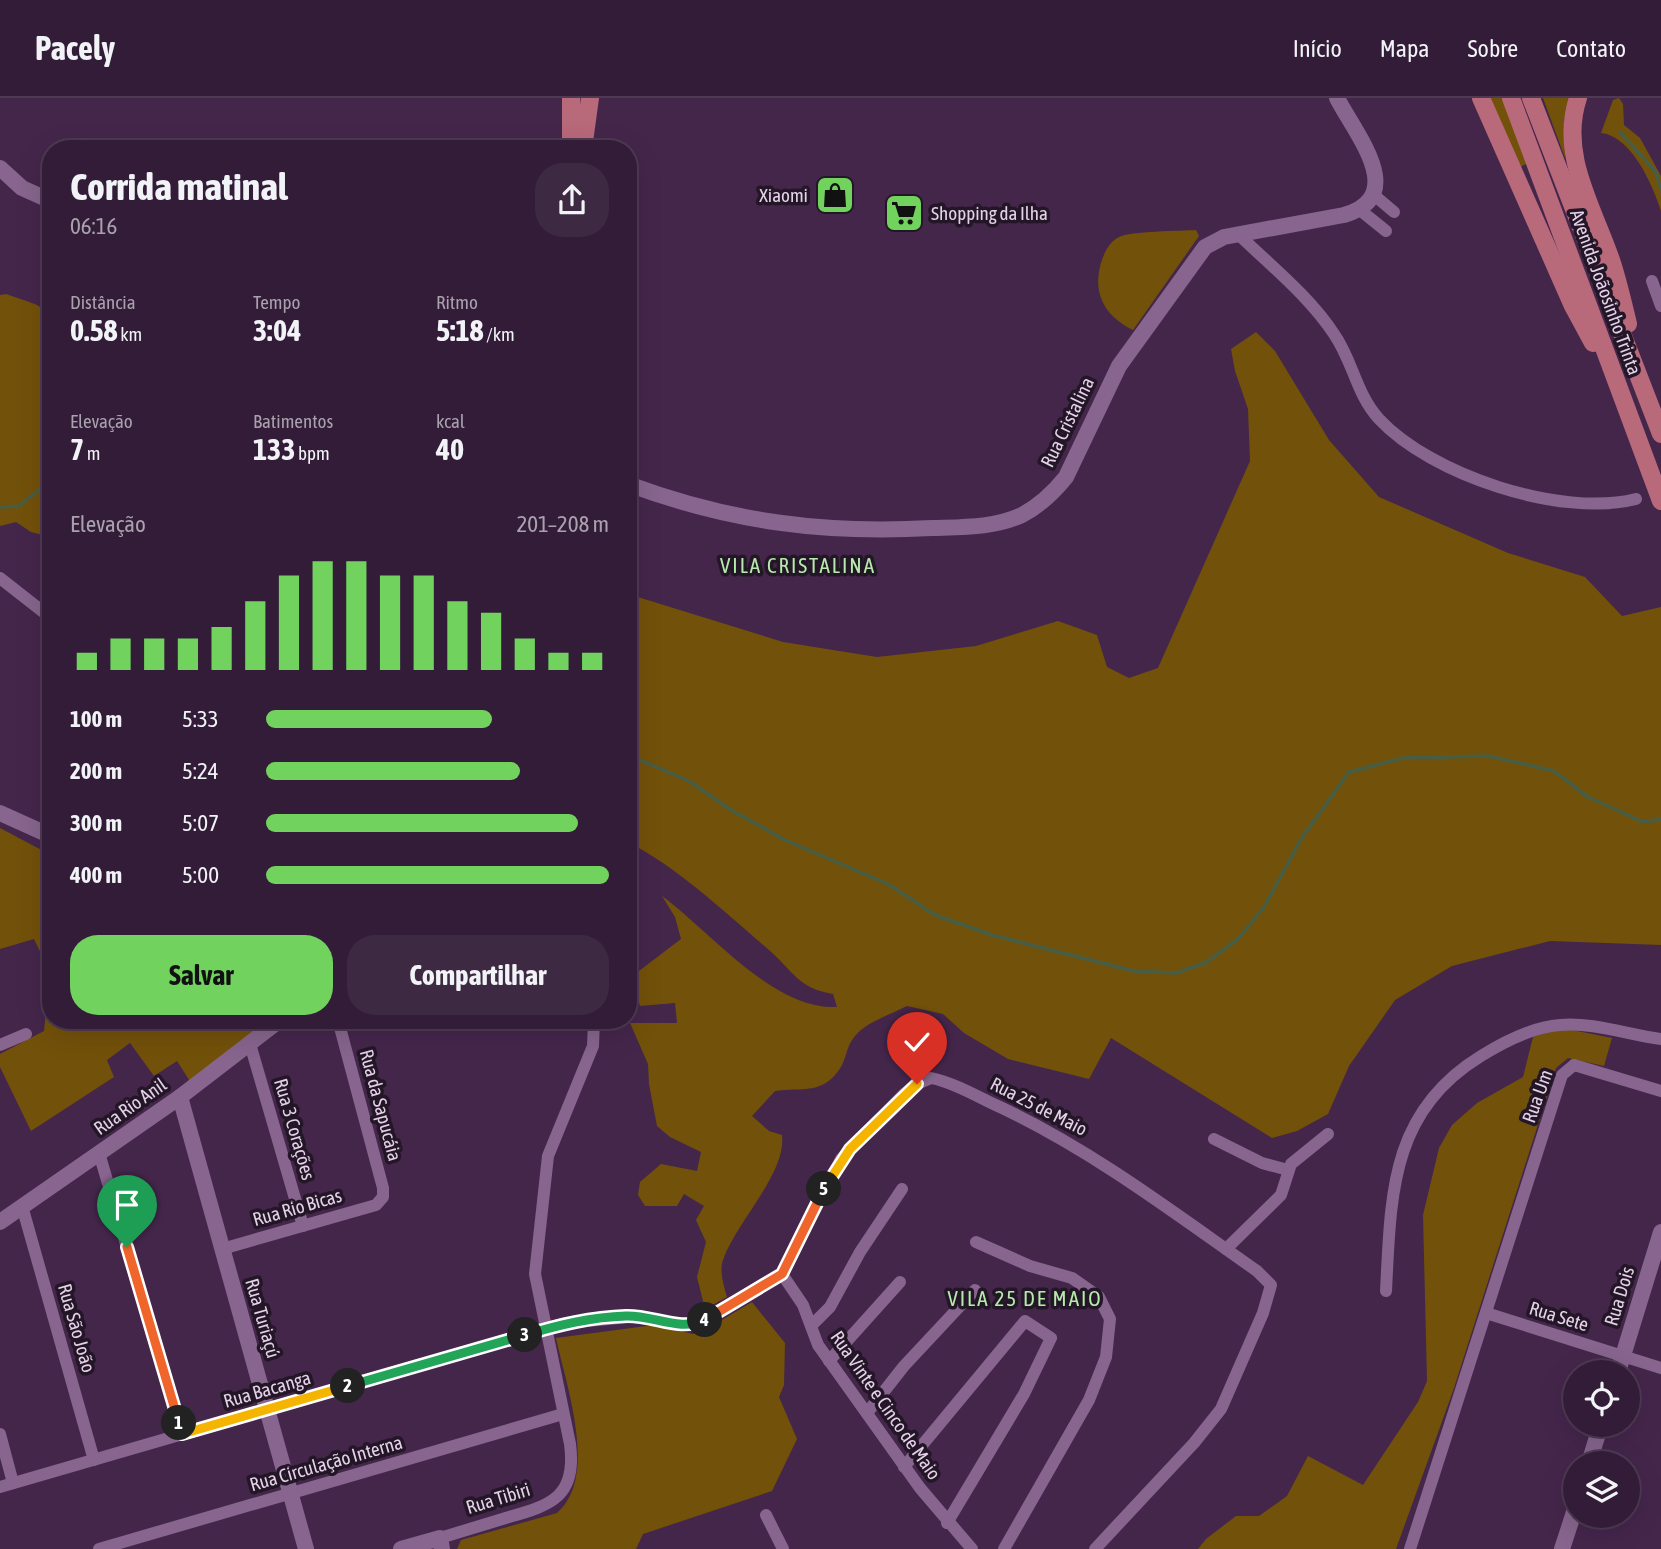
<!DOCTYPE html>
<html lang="pt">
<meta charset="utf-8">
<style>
body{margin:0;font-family:"Asap Condensed",sans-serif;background:#3e2943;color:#f1f3f6;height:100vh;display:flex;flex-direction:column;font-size:26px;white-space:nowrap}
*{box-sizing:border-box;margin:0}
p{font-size:23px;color:#a9a1ae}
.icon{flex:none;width:38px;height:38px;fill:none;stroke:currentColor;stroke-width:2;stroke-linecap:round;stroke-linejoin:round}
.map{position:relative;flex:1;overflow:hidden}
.side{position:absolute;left:42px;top:42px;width:595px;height:889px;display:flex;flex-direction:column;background:#331c38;border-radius:28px;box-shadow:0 7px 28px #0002,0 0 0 2px #4e3a53}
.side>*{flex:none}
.buttons{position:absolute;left:1563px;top:1262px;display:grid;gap:14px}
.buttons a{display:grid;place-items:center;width:77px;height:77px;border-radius:50%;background:#331c38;box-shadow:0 7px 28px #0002,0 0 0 2px #4e3a53;font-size:35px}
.pin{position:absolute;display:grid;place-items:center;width:60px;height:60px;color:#fff;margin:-72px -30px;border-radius:50% 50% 50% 0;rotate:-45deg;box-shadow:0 0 7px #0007}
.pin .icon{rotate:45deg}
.km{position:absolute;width:35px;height:35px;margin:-18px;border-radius:50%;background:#222;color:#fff;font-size:19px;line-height:35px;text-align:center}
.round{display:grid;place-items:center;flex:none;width:74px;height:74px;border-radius:28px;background:#3e2943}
.summary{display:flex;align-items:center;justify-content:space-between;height:119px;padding:0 28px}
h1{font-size:38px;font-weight:700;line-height:52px}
.stats{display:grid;grid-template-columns:repeat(3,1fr);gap:10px;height:119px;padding:7px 28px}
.stats div{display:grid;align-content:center}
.stats b{font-size:30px;font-weight:700}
.stats small{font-size:19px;font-weight:400}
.stats p{font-size:19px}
.chart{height:196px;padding:14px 28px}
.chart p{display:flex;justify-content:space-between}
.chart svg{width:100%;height:126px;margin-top:7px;stroke:#71d35e;stroke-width:6}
.cta{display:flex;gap:14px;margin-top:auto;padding:14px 28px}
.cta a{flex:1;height:80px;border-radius:28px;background:#71d35e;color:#111;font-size:28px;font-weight:700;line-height:80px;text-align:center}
.cta a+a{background:#3e2943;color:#f1f3f6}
ul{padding:0 28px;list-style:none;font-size:23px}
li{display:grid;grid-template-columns:112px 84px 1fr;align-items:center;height:52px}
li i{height:18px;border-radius:9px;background:#71d35e}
header{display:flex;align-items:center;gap:42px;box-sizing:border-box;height:98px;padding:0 35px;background:#331c38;border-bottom:2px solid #4e3a53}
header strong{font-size:33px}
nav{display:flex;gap:38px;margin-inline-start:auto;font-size:24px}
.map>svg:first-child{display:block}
</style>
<header>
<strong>Pacely</strong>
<nav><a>Início</a><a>Mapa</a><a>Sobre</a><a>Contato</a></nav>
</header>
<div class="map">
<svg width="1661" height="1451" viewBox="0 0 1661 1451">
<rect width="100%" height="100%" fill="#44264b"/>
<g fill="#72510a">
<path d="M1489,0H1504L1532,63L1520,69Z"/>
<path d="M1543,0H1570L1564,22L1565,60Z"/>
<path d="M1619,0L1623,6L1624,27L1640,40L1661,78V113C1653,88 1632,38 1601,35L1613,2Z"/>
<path d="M1196,132L1199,138L1133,232C1105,218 1092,196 1101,165C1104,155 1109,144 1119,139C1130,133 1181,133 1196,132Z"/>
<path d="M6,196L35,206L51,215V439L31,434L16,424L0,428V197Z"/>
<path d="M1256,234L1275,253L1329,342L1379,399L1508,455L1585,479L1622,518L1661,509V847L1550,843L1452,868L1395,902L1349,968L1328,1016L1297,1033L1272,1040L1111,940L1089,981L1008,961L964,935L943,916L907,908C892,916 866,924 855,938C847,947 847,957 842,967C825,998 801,989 775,993L752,1018L769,1033L782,1037C787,1075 736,1124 723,1162C719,1174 724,1188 727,1199L705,1211L697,1179L706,1144L696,1122L704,1108L684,1096L677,1108H645L638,1097L640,1084L661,1066L697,1073L701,1054L670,1039L657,1028L649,986L648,966L630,925H677L675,905L640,908L631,879L681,841L675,819L662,798C711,834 773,912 837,909L833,896C798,890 795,875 769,852C727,816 677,769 628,744V496L783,544L877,559L976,548L1058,523L1097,537L1107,569L1129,580L1158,570L1250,363L1248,311L1235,273L1231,251Z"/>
<path d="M0,730L51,757V876L34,841L0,851Z"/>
<path d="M51,898V922H267L191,985L177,963L154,978L130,945L107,962L114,979L31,1033L0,969V956L44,933L47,904Z"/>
<path d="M1562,930L1612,940L1604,968L1568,960L1556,970L1453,1293L1396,1451H1198L1206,1441L1236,1418H1259L1287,1398L1308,1358L1363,1387L1418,1304L1427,1283L1423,1117L1439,1050L1452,1027L1477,1005L1523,979L1533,939Z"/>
<path d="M752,1204L785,1245L784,1287L779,1299L797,1341L772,1393L643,1436L636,1451H457L461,1442L557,1415C599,1379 566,1287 556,1240L654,1227L693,1236L710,1229Z"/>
</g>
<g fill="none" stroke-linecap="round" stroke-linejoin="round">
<g stroke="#475e46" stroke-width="3.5">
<path d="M1620,34L1655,73L1661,91"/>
<path d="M0,409L19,408L51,382"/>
<path d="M628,657L689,683L731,712L785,742L888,786L935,817L992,837L1134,873L1176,875L1205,865L1238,841L1264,809L1301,741L1349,674L1403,660L1489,658L1554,673L1588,699L1643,724L1661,721"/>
</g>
<g stroke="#87658e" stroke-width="12">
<path d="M1374,97L1394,114"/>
<path d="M1360,112L1386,133"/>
<path d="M1238,136C1271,168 1309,198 1334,236C1353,263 1356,296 1379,321C1431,377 1561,420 1636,401"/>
<path d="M1652,183L1661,208"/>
<path d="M0,480L51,520"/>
<path d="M250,946L303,1128"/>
<path d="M0,947L26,936"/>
<path d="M1574,967L1661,993"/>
<path d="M1214,1041L1262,1065L1288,1072"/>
<path d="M99,1055L182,1336"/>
<path d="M22,1108L94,1362"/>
<path d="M976,1144L1030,1168L1072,1180L1099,1199L1110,1221L1106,1259L1089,1302L1004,1451"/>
<path d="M222,1151L376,1107L383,1099V1090L338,922"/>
<path d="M1226,1151L1281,1097L1291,1066L1328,1036"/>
<path d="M782,1176L803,1207L818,1247L920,1390L972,1451"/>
<path d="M1386,1193C1391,1096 1390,1014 1481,958C1505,943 1532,929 1560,927C1593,924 1629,937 1661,941"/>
<path d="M1486,1215L1661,1270"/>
<path d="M811,1228L830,1209L860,1154L902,1091"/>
<path d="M829,1263L900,1184"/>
<path d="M867,1315L904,1268L975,1192"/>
<path d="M0,1336L13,1385"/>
<path d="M904,1369L1025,1223L1051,1240L1024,1296L947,1425"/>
<path d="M0,1389L565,1225L640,1218L677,1227L695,1226L782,1176L841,1061L904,996L917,986L931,980C955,985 978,999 1000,1009C1093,1053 1173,1114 1257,1173L1271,1187L1263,1215L1221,1311L1194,1345L1095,1451"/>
<path d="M766,1417L783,1451"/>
<path d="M440,1440C463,1433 486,1426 509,1419C552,1407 577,1398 570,1346L535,1176L548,1058L593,948L594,922"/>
<path d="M99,1451L563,1316"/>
<path d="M1410,1451L1562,977L1574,967"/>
</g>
<g stroke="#87658e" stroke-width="16">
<path d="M0,70L22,90L51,103"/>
<path d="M628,386C730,424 824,436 932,430C963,429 994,430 1022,417C1039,408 1054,394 1066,379L1119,268L1205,149L1224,139L1344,117C1409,98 1356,37 1337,0"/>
<path d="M0,715L51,738"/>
<path d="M180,999L306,1451"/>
<path d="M0,1124L180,999L280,922"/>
<path d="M1618,1274L1661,1134"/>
<path d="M1589,1365L1601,1326"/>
<path d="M401,1451L440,1440L442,1451"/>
<path d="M1562,1451L1575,1411"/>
</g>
<g stroke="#b8697a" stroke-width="18">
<path d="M571,0V51"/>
<path d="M1481,0L1573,208L1593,245"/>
<path d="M1511,0L1661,403"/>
<path d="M1531,0L1661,336"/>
<path d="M1578,0C1559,57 1593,109 1611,162C1618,183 1623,205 1628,226"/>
<path d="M583,51L590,0"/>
</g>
</g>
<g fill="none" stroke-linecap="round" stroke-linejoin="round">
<defs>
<path id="split-1" d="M127,1149L179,1325"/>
<path id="split-2" d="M179,1325L182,1336L348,1288"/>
<path id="split-3" d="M348,1288L525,1237"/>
<path id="split-4" d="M525,1237C559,1227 591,1219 626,1218C653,1217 680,1234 705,1222"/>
<path id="split-5" d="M705,1222L782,1176L824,1091"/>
<path id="split-6" d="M824,1091L850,1051L917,986"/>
</defs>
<use href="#split-1" stroke="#fff" stroke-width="14"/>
<use href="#split-2" stroke="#fff" stroke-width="14"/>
<use href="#split-3" stroke="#fff" stroke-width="14"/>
<use href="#split-4" stroke="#fff" stroke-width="14"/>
<use href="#split-5" stroke="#fff" stroke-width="14"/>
<use href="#split-6" stroke="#fff" stroke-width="14"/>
<use href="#split-1" stroke="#f0652b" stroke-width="9"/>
<use href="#split-2" stroke="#f5b400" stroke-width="9"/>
<use href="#split-3" stroke="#22a559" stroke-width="9"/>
<use href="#split-4" stroke="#22a559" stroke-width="9"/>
<use href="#split-5" stroke="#f0652b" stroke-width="9"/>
<use href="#split-6" stroke="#f5b400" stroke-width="9"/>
</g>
<defs>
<symbol id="shop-square" viewBox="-11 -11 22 22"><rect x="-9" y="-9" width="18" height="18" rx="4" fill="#71d35e" stroke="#231626"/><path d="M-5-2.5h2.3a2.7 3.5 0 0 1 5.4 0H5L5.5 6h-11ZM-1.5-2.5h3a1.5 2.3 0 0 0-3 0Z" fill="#111"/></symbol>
<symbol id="supermarket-square" viewBox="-11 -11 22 22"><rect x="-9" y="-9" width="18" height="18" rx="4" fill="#71d35e" stroke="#231626"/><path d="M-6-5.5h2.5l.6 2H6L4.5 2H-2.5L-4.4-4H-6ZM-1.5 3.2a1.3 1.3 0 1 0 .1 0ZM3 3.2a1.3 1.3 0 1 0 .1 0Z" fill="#111"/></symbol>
</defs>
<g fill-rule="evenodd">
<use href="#shop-square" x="813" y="75" width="44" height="44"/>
<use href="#supermarket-square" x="882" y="93" width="44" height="44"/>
</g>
<g text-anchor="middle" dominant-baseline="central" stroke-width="7" stroke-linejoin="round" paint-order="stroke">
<g font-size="19" fill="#e5d2e9" stroke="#231626" text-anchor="end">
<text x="808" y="97">Xiaomi</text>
<text x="931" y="115" text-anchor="start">Shopping da Ilha</text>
</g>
<g font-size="19" fill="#e5d2e9" stroke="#231626">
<text transform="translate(1606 194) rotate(70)">Avenida Joãosinho Trinta</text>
<text transform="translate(1067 324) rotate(-64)">Rua Cristalina</text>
<text transform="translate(1537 998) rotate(-70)">Rua Um</text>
<text transform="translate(381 1007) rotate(75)">Rua da Sapucáia</text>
<text transform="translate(130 1008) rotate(-35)">Rua Rio Anil</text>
<text transform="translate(1039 1008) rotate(27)">Rua 25 de Maio</text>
<text transform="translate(295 1031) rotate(74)">Rua 3 Corações</text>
<text transform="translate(297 1109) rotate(-16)">Rua Rio Bicas</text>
<text transform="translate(1619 1198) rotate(-73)">Rua Dois</text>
<text transform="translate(1559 1218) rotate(17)">Rua Sete</text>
<text transform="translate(263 1220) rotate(74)">Rua Turiaçú</text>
<text transform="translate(77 1230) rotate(74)">Rua São João</text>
<text transform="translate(267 1291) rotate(-16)">Rua Bacanga</text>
<text transform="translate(886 1307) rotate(55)">Rua Vinte e Cinco de Maio</text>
<text transform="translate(326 1365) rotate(-16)">Rua Circulação Interna</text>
<text transform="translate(498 1400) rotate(-17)">Rua Tibiri</text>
</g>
<g font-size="21" letter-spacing="2" fill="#b7ebad" stroke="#231626">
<text x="798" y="467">VILA CRISTALINA</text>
<text x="1025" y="1200">VILA 25 DE MAIO</text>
</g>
</g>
</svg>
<div class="buttons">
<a><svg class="icon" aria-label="locate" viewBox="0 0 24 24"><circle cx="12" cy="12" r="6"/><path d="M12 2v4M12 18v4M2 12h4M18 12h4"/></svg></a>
<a><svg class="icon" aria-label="layers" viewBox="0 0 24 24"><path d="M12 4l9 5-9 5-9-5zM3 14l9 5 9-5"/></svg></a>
</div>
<div class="pin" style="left:127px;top:1149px;background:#1e9e55"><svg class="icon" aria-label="arrive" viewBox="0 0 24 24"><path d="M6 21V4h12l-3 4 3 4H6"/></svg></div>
<div class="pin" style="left:917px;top:986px;background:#d93025"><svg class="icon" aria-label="check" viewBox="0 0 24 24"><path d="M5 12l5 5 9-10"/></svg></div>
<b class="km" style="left:179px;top:1325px">1</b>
<b class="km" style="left:348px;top:1288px">2</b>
<b class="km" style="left:525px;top:1237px">3</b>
<b class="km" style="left:705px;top:1222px">4</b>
<b class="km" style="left:824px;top:1091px">5</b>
<section class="side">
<div class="summary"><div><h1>Corrida matinal</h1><p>06:16</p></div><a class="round"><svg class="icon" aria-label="share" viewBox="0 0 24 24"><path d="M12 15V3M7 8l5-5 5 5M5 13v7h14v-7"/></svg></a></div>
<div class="stats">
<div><p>Distância</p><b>0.58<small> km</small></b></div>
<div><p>Tempo</p><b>3:04</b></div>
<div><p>Ritmo</p><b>5:18<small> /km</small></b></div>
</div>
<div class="stats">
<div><p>Elevação</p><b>7<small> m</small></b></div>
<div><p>Batimentos</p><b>133<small> bpm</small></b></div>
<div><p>kcal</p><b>40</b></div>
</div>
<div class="chart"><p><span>Elevação</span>201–208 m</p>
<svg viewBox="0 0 160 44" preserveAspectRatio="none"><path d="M5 44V38M15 44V33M25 44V33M35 44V33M45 44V29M55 44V20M65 44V11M75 44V6M85 44V6M95 44V11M105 44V11M115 44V20M125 44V24M135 44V33M145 44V38M155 44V38"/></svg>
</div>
<ul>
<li><b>100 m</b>5:33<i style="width:66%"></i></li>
<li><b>200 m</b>5:24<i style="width:74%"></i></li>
<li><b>300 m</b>5:07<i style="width:91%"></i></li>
<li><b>400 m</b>5:00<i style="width:100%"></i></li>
</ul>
<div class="cta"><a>Salvar</a><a>Compartilhar</a></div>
</section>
</div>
